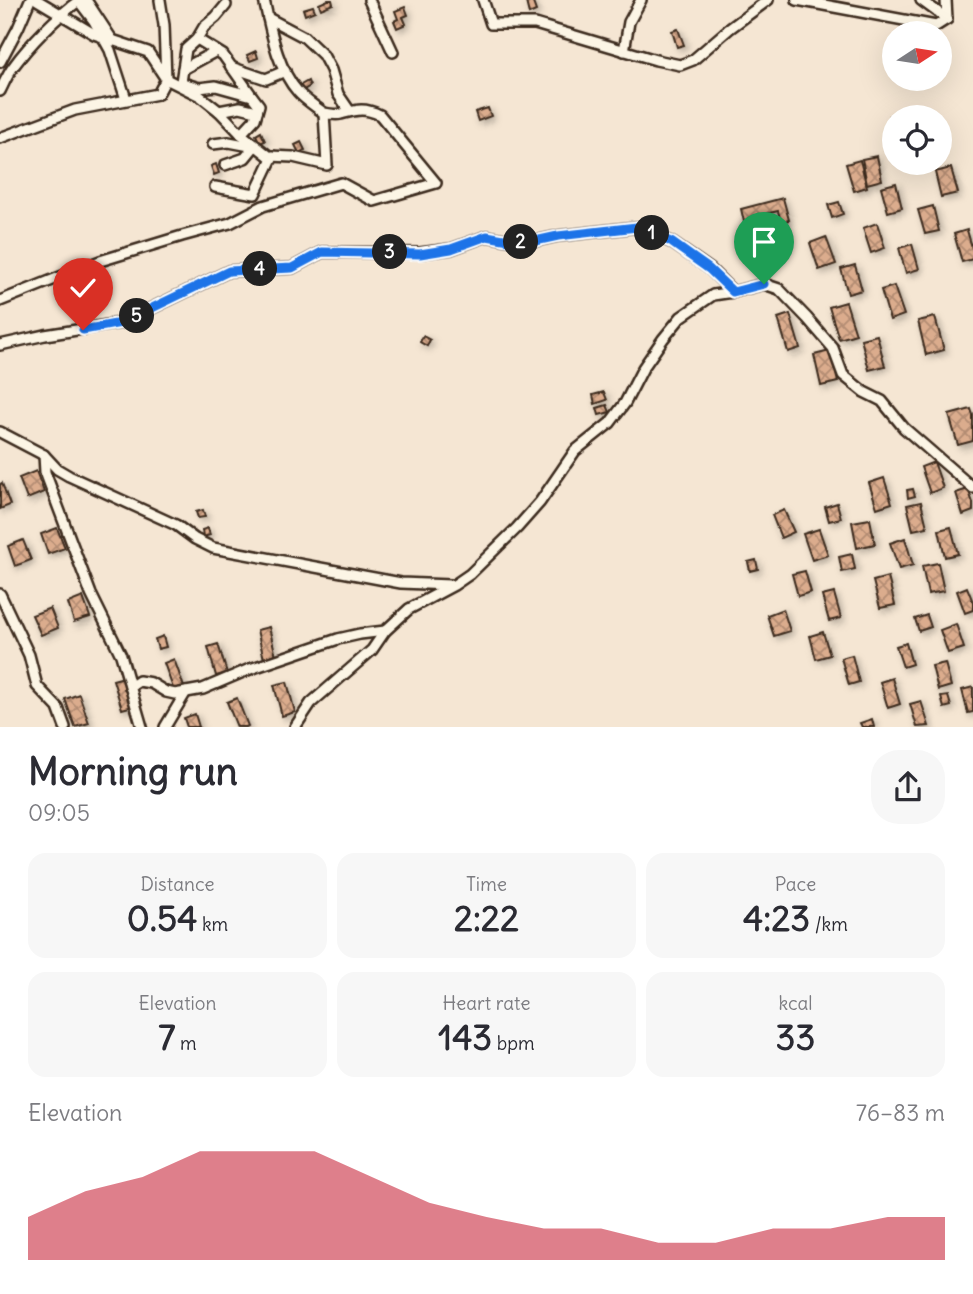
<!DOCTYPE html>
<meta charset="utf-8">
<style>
body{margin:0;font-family:Delius,sans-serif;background:#f7f7f7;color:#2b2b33;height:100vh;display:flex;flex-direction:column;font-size:26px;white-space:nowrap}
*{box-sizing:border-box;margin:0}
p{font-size:23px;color:#7c7c81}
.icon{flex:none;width:38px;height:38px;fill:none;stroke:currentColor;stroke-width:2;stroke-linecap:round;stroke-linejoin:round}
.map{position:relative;height:727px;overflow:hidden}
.drawer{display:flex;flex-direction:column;background:#fff;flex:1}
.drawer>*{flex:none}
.needle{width:46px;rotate:78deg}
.fabs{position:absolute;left:882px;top:21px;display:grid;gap:14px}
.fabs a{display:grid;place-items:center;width:70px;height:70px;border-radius:50%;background:#fff;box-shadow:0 7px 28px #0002;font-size:35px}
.pin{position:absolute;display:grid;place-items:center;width:60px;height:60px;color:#fff;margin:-72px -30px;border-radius:50% 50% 50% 0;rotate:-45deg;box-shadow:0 0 7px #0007}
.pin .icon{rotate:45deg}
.km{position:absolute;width:35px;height:35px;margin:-18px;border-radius:50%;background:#222;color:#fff;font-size:19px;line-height:35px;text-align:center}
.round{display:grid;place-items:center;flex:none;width:74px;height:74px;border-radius:28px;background:#f7f7f7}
.head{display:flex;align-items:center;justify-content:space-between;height:119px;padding:0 28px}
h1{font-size:38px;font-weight:800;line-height:52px}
.metrics{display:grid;grid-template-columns:repeat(3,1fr);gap:10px;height:119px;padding:7px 28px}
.metrics div{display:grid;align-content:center;border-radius:18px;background:#f7f7f7;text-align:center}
.metrics b{font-size:35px;font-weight:800}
.metrics small{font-size:19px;font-weight:400}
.metrics p{font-size:19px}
.chart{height:196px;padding:14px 28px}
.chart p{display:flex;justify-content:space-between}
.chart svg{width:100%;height:126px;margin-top:7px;fill:#d1495b;opacity:.7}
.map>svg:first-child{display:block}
</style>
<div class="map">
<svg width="973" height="727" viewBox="0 0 973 727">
<defs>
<pattern id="building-cross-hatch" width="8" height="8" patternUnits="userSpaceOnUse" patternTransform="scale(1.75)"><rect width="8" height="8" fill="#dbac8d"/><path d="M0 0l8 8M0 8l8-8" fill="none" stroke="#b38c73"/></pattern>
<filter id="shadow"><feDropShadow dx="3" dy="3" stdDeviation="3.5" flood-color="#0004"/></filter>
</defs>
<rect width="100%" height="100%" fill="#f5e6d3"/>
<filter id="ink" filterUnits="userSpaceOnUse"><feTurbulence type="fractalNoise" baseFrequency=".0143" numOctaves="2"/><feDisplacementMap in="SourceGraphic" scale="14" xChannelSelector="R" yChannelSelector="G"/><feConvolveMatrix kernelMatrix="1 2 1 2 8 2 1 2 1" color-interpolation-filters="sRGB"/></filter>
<g filter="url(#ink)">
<g fill="url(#building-cross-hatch)" stroke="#3b2a1e" stroke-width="2" filter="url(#shadow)">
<path d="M328,0H332L333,4L321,9L319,4Z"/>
<path d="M532,0L536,11L529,14L526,2Z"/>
<path d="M313,6L315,11L305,15L303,9Z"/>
<path d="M405,7L408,15L403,17L406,24L397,28L394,21L398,19L395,11Z"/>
<path d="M678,29L684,45L677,47L672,31Z"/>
<path d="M256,51L258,58L250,61L247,55Z"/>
<path d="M308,81L310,86L302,91L299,86Z"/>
<path d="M488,108L491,116L478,121L475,112Z"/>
<path d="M901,113L902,117H894V135L889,116Z"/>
<path d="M261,132L265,141L260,143L256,135Z"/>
<path d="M301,142L305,150L299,153L295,145Z"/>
<path d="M877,156L882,180L867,184L862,159Z"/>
<path d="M860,160L867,187L854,191L846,164Z"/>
<path d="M216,164L219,173L214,175L211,166Z"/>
<path d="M951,168L958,193L941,197L935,172Z"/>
<path d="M896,183L902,208L888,212L881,187Z"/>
<path d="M783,198L789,220L781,222L778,211L757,216L760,227L746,230L741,209Z"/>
<path d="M839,202L843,214L832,218L828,205Z"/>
<path d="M933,206L939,231L925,234L918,210Z"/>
<path d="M877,223L885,248L871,253L863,228Z"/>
<path d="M967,230L973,251V259L962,262L954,234Z"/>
<path d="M826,237L836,264L819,270L810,243Z"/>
<path d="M912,244L919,269L906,273L899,248Z"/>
<path d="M855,265L862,290L848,294L841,269Z"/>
<path d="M894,286L904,315L890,320L881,290Z"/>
<path d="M846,302L856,334L839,339L829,307Z"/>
<path d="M790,314L800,348L788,352L778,318Z"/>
<path d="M935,317L944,350L926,355L918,321Z"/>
<path d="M877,335L885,366L869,370L861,339Z"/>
<path d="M423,336L430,340L427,346L420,342Z"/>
<path d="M830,351L838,382L821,386L814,355Z"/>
<path d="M604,392L607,400L595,404L593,395Z"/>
<path d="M607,405L610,412L599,415L597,408Z"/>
<path d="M971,409L973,415V441L958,445L949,415Z"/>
<path d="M934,462L943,488L930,493L921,467Z"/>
<path d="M36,471L44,492L27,499L19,478Z"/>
<path d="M884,478L892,503L877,508L869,483Z"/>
<path d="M2,483L10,505L0,509V484Z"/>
<path d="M913,489L915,496L908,498L907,490Z"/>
<path d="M968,489L973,503V511L963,515L956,493Z"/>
<path d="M921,502L927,527L913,530L907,505Z"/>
<path d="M837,503L841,518L829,521L825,507Z"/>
<path d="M203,510L205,517L198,518L196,512Z"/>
<path d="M784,510L794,532L781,538L772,515Z"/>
<path d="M870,519L875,544L857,548L852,522Z"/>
<path d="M951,527L958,554L945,557L939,530Z"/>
<path d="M57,528L65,548L48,554L41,534Z"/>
<path d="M208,528L210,535L203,537L202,530Z"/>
<path d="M819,529L828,555L812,560L803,534Z"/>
<path d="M905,538L913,565L899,569L890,543Z"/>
<path d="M23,540L31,560L15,566L8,546Z"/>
<path d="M852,554L855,569L842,572L839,557Z"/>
<path d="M756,560L758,569L750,571L748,562Z"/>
<path d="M938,563L944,591L928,594L922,566Z"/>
<path d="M805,571L811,592L798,596L792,574Z"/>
<path d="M888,577L895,605L880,608L873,581Z"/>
<path d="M967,587L973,602V610L965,613L957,591Z"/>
<path d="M834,593L841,618L829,621L822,596Z"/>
<path d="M83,597L90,617L74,622L68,603Z"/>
<path d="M50,608L58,628L41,635L32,615Z"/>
<path d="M783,609L790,631L774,636L767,615Z"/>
<path d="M927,615L931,627L919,631L915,619Z"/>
<path d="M956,624L964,648L948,653L940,630Z"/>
<path d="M269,627L276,656L264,659L257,630Z"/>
<path d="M823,632L830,655L816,659L810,636Z"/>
<path d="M163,636L166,647L158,649L155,639Z"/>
<path d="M906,643L912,664L903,667L896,646Z"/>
<path d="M218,644L227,673L216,676L208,647Z"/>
<path d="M852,655L859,682L849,685L841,658Z"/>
<path d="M174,659L184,687L174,691L164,663Z"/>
<path d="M945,663L951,686L938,690L932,666Z"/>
<path d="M124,677L133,706L122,709L113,680Z"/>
<path d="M892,678L900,704L888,708L880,682Z"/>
<path d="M287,682L295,712L282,716L274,685Z"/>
<path d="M973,687V712L968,713L962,690Z"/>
<path d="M79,694L89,723L75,727L65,699Z"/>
<path d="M948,696L951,706L944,708L941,697Z"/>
<path d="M237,698L248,726L246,727H237L227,702Z"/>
<path d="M921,701L929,726L917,727L910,704Z"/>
<path d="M195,714L199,727H187L184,718Z"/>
<path d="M872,719L874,727H862L860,723Z"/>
</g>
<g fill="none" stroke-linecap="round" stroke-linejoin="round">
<defs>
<g id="street">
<path d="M37,0L94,34L148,52L166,79L164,25L160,0"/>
<path d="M78,0L94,21L110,50L126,99"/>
<path d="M86,0L113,41"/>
<path d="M264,0C271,31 277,68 298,92C305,100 315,106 324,113"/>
<path d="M369,0L393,52"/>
<path d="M483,0L491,24H535L656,60L680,65L693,60L729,29L768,0"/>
<path d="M797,0L936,26L947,19"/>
<path d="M921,0L947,19"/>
<path d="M946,0L947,19"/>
<path d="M268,18L304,37L323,55L331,70L338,94L349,110"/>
<path d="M624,51L629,22L641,0"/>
<path d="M0,62L18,28L30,0"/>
<path d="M231,67L266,79L285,71"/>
<path d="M183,69L216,51"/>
<path d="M181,82L186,49L197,39L204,27L216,17L226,5"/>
<path d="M183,83L199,88L216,86L252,96L223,55L197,39"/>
<path d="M0,91C4,83 8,74 13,67C29,45 57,16 80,0"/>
<path d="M219,111L240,107L257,111"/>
<path d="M241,134L255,119L259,105L252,96"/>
<path d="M0,138L75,110L158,94L166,79L200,96L219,111L241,134L269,156L293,157L327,165L324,113C329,114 336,115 341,114C356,110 364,107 380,115L436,183L374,201L341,183L263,206L230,223L182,236L100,261L0,301"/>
<path d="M213,144L229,142L255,147"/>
<path d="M225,165L245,158L254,147"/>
<path d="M215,187L255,194L273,156"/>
<path d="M0,345L45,335L121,323L229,271L292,268L322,252L420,253L451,249L487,236L526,243L558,236L637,227L671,242L710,269L733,292"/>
<path d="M0,432L44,455L57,469L69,476L176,525L195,539L213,548L401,583L450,585"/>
<path d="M44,455L45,472L91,594L121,655L142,727"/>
<path d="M0,594L29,655L37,686L58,708L65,727"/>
<path d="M130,687L139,681L151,683L166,692L175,694L203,689L250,669L338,639L360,634L385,631"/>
<path d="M165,727L186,692"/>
<path d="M295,727L311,703L372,650L385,631L409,609L454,585L470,574L517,528L540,502L575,451L610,423L625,403L643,368L663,339L681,317L713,295L733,292L764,284L779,289L807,318L833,348L843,375L864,392L882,401L904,428L973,488"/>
</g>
</defs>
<use href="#street" stroke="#3b2a1e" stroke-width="14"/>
<use href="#street" stroke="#fcf5e5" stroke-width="9"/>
</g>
</g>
<g fill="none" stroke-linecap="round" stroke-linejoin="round" filter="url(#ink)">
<defs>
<path id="route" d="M83,330L121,323L229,271L292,268L322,252L420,254L451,249L487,236L526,243L558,236L637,227L671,242L709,269L733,292L764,284"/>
</defs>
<use href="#route" stroke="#fff" stroke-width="14"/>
<use href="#route" stroke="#1a73e8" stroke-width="9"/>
</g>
</svg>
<div class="fabs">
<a><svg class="needle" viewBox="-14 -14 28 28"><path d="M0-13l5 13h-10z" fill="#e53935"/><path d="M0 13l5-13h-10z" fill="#7c7c81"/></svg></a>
<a><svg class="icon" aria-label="locate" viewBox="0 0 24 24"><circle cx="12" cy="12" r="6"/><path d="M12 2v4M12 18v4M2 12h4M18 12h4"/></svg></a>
</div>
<div class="pin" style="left:764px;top:284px;background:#1e9e55"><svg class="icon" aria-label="arrive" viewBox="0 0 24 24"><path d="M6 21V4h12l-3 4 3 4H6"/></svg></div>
<div class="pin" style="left:83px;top:330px;background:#d93025"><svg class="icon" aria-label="check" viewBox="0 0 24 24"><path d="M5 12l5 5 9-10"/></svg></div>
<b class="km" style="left:652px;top:233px">1</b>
<b class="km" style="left:521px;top:242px">2</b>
<b class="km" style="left:390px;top:252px">3</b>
<b class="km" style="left:260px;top:269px">4</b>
<b class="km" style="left:137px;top:316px">5</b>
</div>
<section class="drawer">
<div class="head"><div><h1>Morning run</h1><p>09:05</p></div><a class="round"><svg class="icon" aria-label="share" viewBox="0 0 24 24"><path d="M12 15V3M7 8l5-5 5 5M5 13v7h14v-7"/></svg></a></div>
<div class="metrics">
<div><p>Distance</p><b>0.54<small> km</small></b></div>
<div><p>Time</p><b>2:22</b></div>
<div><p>Pace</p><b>4:23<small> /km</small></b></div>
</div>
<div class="metrics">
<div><p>Elevation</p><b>7<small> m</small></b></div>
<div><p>Heart rate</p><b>143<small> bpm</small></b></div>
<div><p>kcal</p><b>33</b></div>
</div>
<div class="chart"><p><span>Elevation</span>76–83 m</p>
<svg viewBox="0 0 160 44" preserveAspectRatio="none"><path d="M0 44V29L10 20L20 15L30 6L40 6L50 6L60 15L70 24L80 29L90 33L100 33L110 38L120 38L130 33L140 33L150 29L160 29V44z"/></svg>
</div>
</section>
